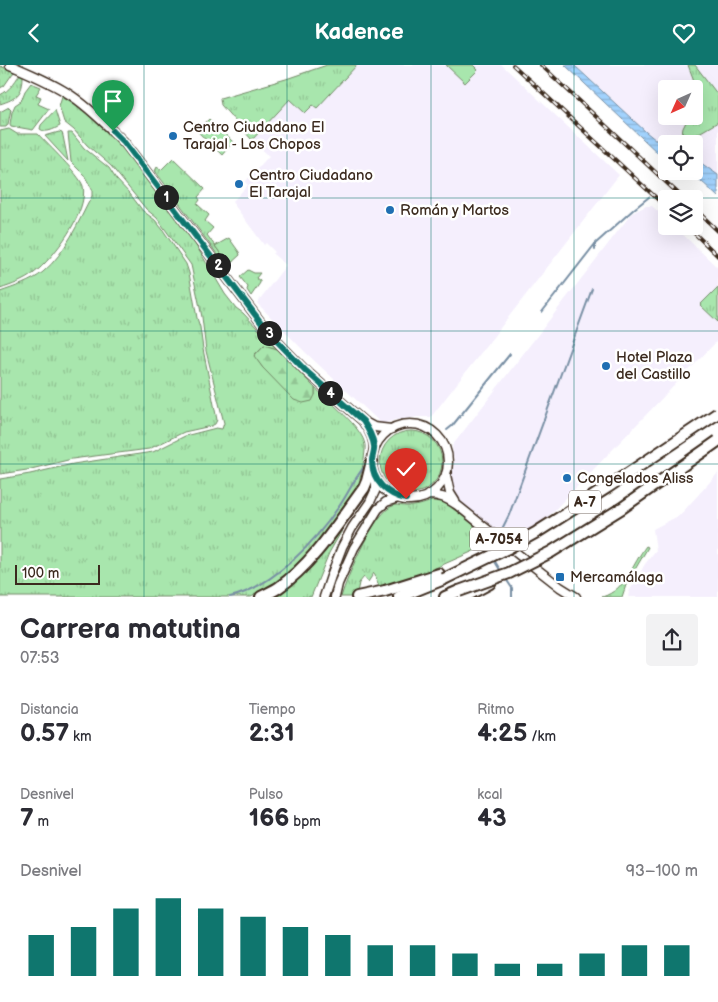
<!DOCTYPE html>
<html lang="es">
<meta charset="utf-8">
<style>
body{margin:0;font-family:"Balsamiq Sans",sans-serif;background:#f2f2f3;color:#2b2b33;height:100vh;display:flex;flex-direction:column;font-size:19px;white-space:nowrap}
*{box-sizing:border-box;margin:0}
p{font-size:16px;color:#7c7c81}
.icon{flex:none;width:28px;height:28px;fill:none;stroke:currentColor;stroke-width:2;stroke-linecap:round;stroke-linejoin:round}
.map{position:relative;height:532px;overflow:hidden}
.details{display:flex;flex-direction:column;background:#fff;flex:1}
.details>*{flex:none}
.needle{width:32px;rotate:225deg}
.fabs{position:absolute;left:658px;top:15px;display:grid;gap:10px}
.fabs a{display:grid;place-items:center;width:45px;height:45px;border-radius:5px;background:#fff;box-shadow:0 5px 20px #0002;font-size:25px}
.scale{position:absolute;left:15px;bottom:12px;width:85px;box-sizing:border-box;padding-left:5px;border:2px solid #3b2a1e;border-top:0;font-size:14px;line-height:18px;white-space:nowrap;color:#3b2a1e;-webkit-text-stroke:4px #fff;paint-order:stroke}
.pin{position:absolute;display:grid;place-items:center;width:42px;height:42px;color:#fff;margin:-51px -21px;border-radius:50% 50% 50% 0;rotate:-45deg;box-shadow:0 0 5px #0007}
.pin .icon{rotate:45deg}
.km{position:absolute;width:25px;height:25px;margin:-12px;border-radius:50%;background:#222;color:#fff;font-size:14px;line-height:25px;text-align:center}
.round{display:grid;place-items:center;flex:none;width:52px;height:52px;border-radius:5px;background:#f2f2f3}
.summary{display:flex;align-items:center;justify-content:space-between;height:85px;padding:0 20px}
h1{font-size:28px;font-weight:700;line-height:38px}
.metrics{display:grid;grid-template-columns:repeat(3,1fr);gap:8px;height:85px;padding:5px 20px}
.metrics div{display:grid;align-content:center}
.metrics b{font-size:25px;font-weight:700}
.metrics small{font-size:14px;font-weight:400}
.metrics p{font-size:14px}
.chart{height:140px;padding:10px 20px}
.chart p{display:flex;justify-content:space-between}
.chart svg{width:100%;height:90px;margin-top:5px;stroke:#0f766e;stroke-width:6}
header{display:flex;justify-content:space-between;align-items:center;height:65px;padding:0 20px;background:#0f766e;color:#fff;font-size:22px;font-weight:700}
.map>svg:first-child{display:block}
</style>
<header><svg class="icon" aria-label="back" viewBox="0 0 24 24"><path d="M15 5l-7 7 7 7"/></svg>Kadence<svg class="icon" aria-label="heart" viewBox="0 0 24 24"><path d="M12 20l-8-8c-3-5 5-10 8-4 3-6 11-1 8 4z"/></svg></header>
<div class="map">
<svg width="718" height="532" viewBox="0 0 718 532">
<defs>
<pattern id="grass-tufts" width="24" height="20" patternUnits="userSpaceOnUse" patternTransform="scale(1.25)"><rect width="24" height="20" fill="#a8e6ad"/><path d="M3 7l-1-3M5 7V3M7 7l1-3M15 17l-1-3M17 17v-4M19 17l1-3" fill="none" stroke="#92c594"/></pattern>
<pattern id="forest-firs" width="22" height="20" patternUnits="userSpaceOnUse" patternTransform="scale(1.25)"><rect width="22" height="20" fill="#a8e6ad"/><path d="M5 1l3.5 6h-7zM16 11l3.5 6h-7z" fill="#92c594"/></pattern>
<pattern id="water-rules" width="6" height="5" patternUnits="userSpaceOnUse" patternTransform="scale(1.25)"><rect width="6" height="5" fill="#a1d2fd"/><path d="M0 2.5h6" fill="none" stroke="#8cb4d8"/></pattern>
</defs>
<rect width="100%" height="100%" fill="#fff"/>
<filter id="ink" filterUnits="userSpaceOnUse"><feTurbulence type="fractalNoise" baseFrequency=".02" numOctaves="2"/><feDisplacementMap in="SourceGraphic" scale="10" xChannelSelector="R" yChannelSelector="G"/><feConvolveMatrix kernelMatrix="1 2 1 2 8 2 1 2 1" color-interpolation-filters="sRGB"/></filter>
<g filter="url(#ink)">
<g fill="#f5effd" fill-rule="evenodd">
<path d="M357,0H502L619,110L431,352H418L395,355L382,359L305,287L257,238L286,200L273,189L275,187L266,178L264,180L232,137L248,120L245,117L269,91L252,75L290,34L313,39L317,43Z"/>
<path d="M575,0H718V110L694,93V79H666V83L646,67ZM666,24H694V51H666Z"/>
<path d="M646,141H652L666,154V161H674L718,203V275L517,484L465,440L456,431L451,415L454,397L452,381L632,148Z"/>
<path d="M718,408V532H628L629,527L645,499L656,485L653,464L680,450Z"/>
</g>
<g fill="url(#grass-tufts)" stroke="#728866">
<path d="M327,0H357L317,43L313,40L305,48L290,34L252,75L221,40L220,33L286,14Z"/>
<path d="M688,0H695L718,30V57L687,75L681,74L683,63L689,51H694L695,22L693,13Z"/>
<path d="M0,1L15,7L13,8L4,21L0,23Z"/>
<path d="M20,9L23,11C23,29 16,34 0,39V30C10,25 14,18 20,9Z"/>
<path d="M31,18L41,22L36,30L41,32L38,39L49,44L33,65L11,61L10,59L12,47L15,40L21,36L25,26Z"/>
<path d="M62,31L77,40L105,65L131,92L194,177L225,229L236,243L243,248L277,284L264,280L254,290L263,303L315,330V323C328,335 363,363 365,380C366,388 361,409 359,418C354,432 342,448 333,460C316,482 299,505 275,520C268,525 259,528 251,532H0V414L30,409L73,399L153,387L185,371L216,363L222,364L224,358L206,286L202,252L191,200L157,153L146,144L111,101L87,80L74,65L64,57L59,41Z"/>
<path d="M9,42L11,44L8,59L6,62H0V47Z"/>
<path d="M55,45L60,61C54,64 46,69 40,64L41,60Z"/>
<path d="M9,64L17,69H38C48,80 79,109 83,121C89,146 53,194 34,208C24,216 12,220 0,224V66Z"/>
<path d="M59,67L62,68L63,71L68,96L45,71Z"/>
<path d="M68,68H72L84,83L109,103L116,114L130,129L143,146L155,155L163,165L186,199L189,208L197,253L200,262L203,284L217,355L215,359L211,361L184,367L149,384L72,394L27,405L0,409V227C14,222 31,217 43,207C66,188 78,157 92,131V124L84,110L71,97Z"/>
<path d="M173,93L205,124L198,132L200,135L197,139L209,150L205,156L213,163L207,170L229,200L226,201L155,106L157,102L161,105Z"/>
<path d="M718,222V257L700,240Z"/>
<circle cx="411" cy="397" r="31"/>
<path d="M432,436L443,437L459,448L494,477L433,504L405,514L379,521L374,508L368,517L364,512L359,518L356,532H341C347,513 374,445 395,440C398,440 403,441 406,441C416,442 423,439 432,436Z"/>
<path d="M344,462L329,488L311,532H271L290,522L318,495Z"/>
<path d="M646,481L648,482L647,484L626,520L622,532H602C626,525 633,498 646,481Z"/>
</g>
<path fill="url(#forest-firs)" stroke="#728866" d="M264,280L277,284L315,323V330L312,336L303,338L294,335L263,303L254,291Z"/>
<g fill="#a8e6ad" stroke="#728866">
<path d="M446,0H473L478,5L465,18Z"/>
<path d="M209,54L233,77L222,90L197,66Z"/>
<path d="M229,173L239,187L240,190L229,200L215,181Z"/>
<path d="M248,205L254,208H260L256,213L260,216V218L251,231L247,225L248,222L240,212Z"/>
</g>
<g fill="url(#water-rules)" stroke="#788fa4">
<path d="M565,0H574L646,67L666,83V93L661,91Z"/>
<path d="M694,93L718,110V132C710,125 696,108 685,109C681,110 677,112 673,113L671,111L678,106H694Z"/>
</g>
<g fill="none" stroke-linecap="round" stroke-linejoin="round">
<g stroke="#788fa4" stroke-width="2">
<path d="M595,185V179L634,144L649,132"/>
<path d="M542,247L595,179"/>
<path d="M447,365L452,361L510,289"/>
<path d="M502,464L509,450L592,224"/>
<path d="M488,479L486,485L489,489"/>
<path d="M494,495L502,508"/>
<path d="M506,514L512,523V532"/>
<path d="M230,532C273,522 316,476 340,440C349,427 355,412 365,401"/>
</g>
<defs>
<g id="secondary">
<path d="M10,0C31,9 53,18 72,31C91,44 108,61 124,77L269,268L306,306L363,356L374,362L391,364"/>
<path d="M364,358C370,366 375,375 374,386"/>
</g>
<g id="primary">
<circle cx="410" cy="397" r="38"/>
<path d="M446,410L450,428L455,436"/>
<path d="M428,430C440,430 447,433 457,440L519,490L560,522L576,532"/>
<path d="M324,532L331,511L342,482L352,463L370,437L376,424V413"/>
<path d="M335,532L338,519L354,483L378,444L386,437L398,433"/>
</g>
<g id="motorway">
<path d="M261,532C267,529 273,526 278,523C313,499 339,457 364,423L367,416L372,396"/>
<path d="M357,532L385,526L439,509"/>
<path d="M399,532L444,514"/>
<path d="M445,532L459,526"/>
<path d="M464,532L490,518"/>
</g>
</defs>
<use href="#secondary" stroke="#3b2a1e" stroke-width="11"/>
<use href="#primary" stroke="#3b2a1e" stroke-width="11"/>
<use href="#motorway" stroke="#3b2a1e" stroke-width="14"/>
<use href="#secondary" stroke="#fff" stroke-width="8"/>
<use href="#primary" stroke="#fff" stroke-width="8"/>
<use href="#motorway" stroke="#fff" stroke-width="10"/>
<defs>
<g id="rail">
<path d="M513,0L666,142"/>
<path d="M541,0L684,134"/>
<path d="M694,143L718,166"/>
<path d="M687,161L718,191"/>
</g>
</defs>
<use href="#rail" stroke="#3b2a1e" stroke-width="4"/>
<use href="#rail" stroke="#fff" stroke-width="2" stroke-dasharray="5.5" stroke-linecap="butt"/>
<defs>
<g id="motorway-bridge">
<path d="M444,514L510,482L537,467L608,422L718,348"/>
<path d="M459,526L509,508L551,487L622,443L718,376"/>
</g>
</defs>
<use href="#motorway-bridge" stroke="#3b2a1e" stroke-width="14" stroke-linecap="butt"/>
<use href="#motorway-bridge" stroke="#fff" stroke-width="10"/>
</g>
</g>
<g fill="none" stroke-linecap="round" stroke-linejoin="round" filter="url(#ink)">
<defs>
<path id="route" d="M113,66L124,77L269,268L306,306L363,356C368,364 373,372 374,381C375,386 372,391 372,396C372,416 387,430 406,434"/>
</defs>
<use href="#route" stroke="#fff" stroke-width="10"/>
<use href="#route" stroke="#0f766e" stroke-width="6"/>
</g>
<path fill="none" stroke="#0f766e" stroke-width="1" stroke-opacity="0.55" d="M144,0V532M287,0V532M431,0V532M574,0V532M0,133H718M0,266H718M0,399H718"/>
<g fill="#1f6fb2" stroke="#fff" stroke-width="2">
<circle cx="173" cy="71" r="5"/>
<circle cx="239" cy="119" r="5"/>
<circle cx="390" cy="145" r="5"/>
<circle cx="606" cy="301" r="5"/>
<circle cx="567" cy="413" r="5"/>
<rect x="555" y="507" width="10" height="10" rx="2.5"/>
</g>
<g text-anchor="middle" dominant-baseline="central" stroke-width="5" stroke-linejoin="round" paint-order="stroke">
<g fill="#fff" stroke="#766a62" stroke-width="1">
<rect x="569" y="425.5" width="32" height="23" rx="4"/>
<rect x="470" y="462.5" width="58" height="23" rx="4"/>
</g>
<g font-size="14" font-weight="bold" fill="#3b2a1e">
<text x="585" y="437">A-7</text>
<text x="499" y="474">A-7054</text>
</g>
<g font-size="15" fill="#3b2a1e" stroke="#fff" text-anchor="start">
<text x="183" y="62">Centro Ciudadano El<tspan x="183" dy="17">Tarajal - Los Chopos</tspan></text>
<text x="249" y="110">Centro Ciudadano<tspan x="249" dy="17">El Tarajal</tspan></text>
<text x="400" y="145">Román y Martos</text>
<text x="616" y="292">Hotel Plaza<tspan x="616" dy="17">del Castillo</tspan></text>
<text x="577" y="413">Congelados Aliss</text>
<text x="570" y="512">Mercamálaga</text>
</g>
</g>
</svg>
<div class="fabs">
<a><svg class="needle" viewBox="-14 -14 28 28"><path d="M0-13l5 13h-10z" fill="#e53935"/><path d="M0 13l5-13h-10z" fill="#7c7c81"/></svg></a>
<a><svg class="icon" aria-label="locate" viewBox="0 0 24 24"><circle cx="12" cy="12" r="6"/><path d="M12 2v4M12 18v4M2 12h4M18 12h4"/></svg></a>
<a><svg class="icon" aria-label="layers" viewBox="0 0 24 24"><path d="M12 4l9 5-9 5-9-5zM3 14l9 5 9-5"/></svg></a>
</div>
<div class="scale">100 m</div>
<div class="pin" style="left:113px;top:66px;background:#1e9e55"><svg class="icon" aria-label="arrive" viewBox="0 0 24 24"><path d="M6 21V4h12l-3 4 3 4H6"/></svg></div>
<div class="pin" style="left:406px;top:434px;background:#d93025"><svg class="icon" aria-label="check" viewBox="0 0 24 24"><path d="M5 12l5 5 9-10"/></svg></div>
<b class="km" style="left:166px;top:132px">1</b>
<b class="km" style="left:218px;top:200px">2</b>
<b class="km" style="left:269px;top:268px">3</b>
<b class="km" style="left:330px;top:328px">4</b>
</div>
<section class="details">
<div class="summary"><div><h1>Carrera matutina</h1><p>07:53</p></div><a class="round"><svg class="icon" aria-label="share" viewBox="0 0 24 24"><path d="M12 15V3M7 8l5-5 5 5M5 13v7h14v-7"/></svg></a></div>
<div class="metrics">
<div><p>Distancia</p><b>0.57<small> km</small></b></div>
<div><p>Tiempo</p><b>2:31</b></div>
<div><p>Ritmo</p><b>4:25<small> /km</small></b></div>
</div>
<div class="metrics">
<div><p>Desnivel</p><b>7<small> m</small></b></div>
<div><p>Pulso</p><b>166<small> bpm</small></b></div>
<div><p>kcal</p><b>43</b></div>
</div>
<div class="chart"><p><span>Desnivel</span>93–100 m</p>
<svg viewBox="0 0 160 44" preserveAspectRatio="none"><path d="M5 44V24M15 44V20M25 44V11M35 44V6M45 44V11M55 44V15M65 44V20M75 44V24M85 44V29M95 44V29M105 44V33M115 44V38M125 44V38M135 44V33M145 44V29M155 44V29"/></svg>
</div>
</section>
